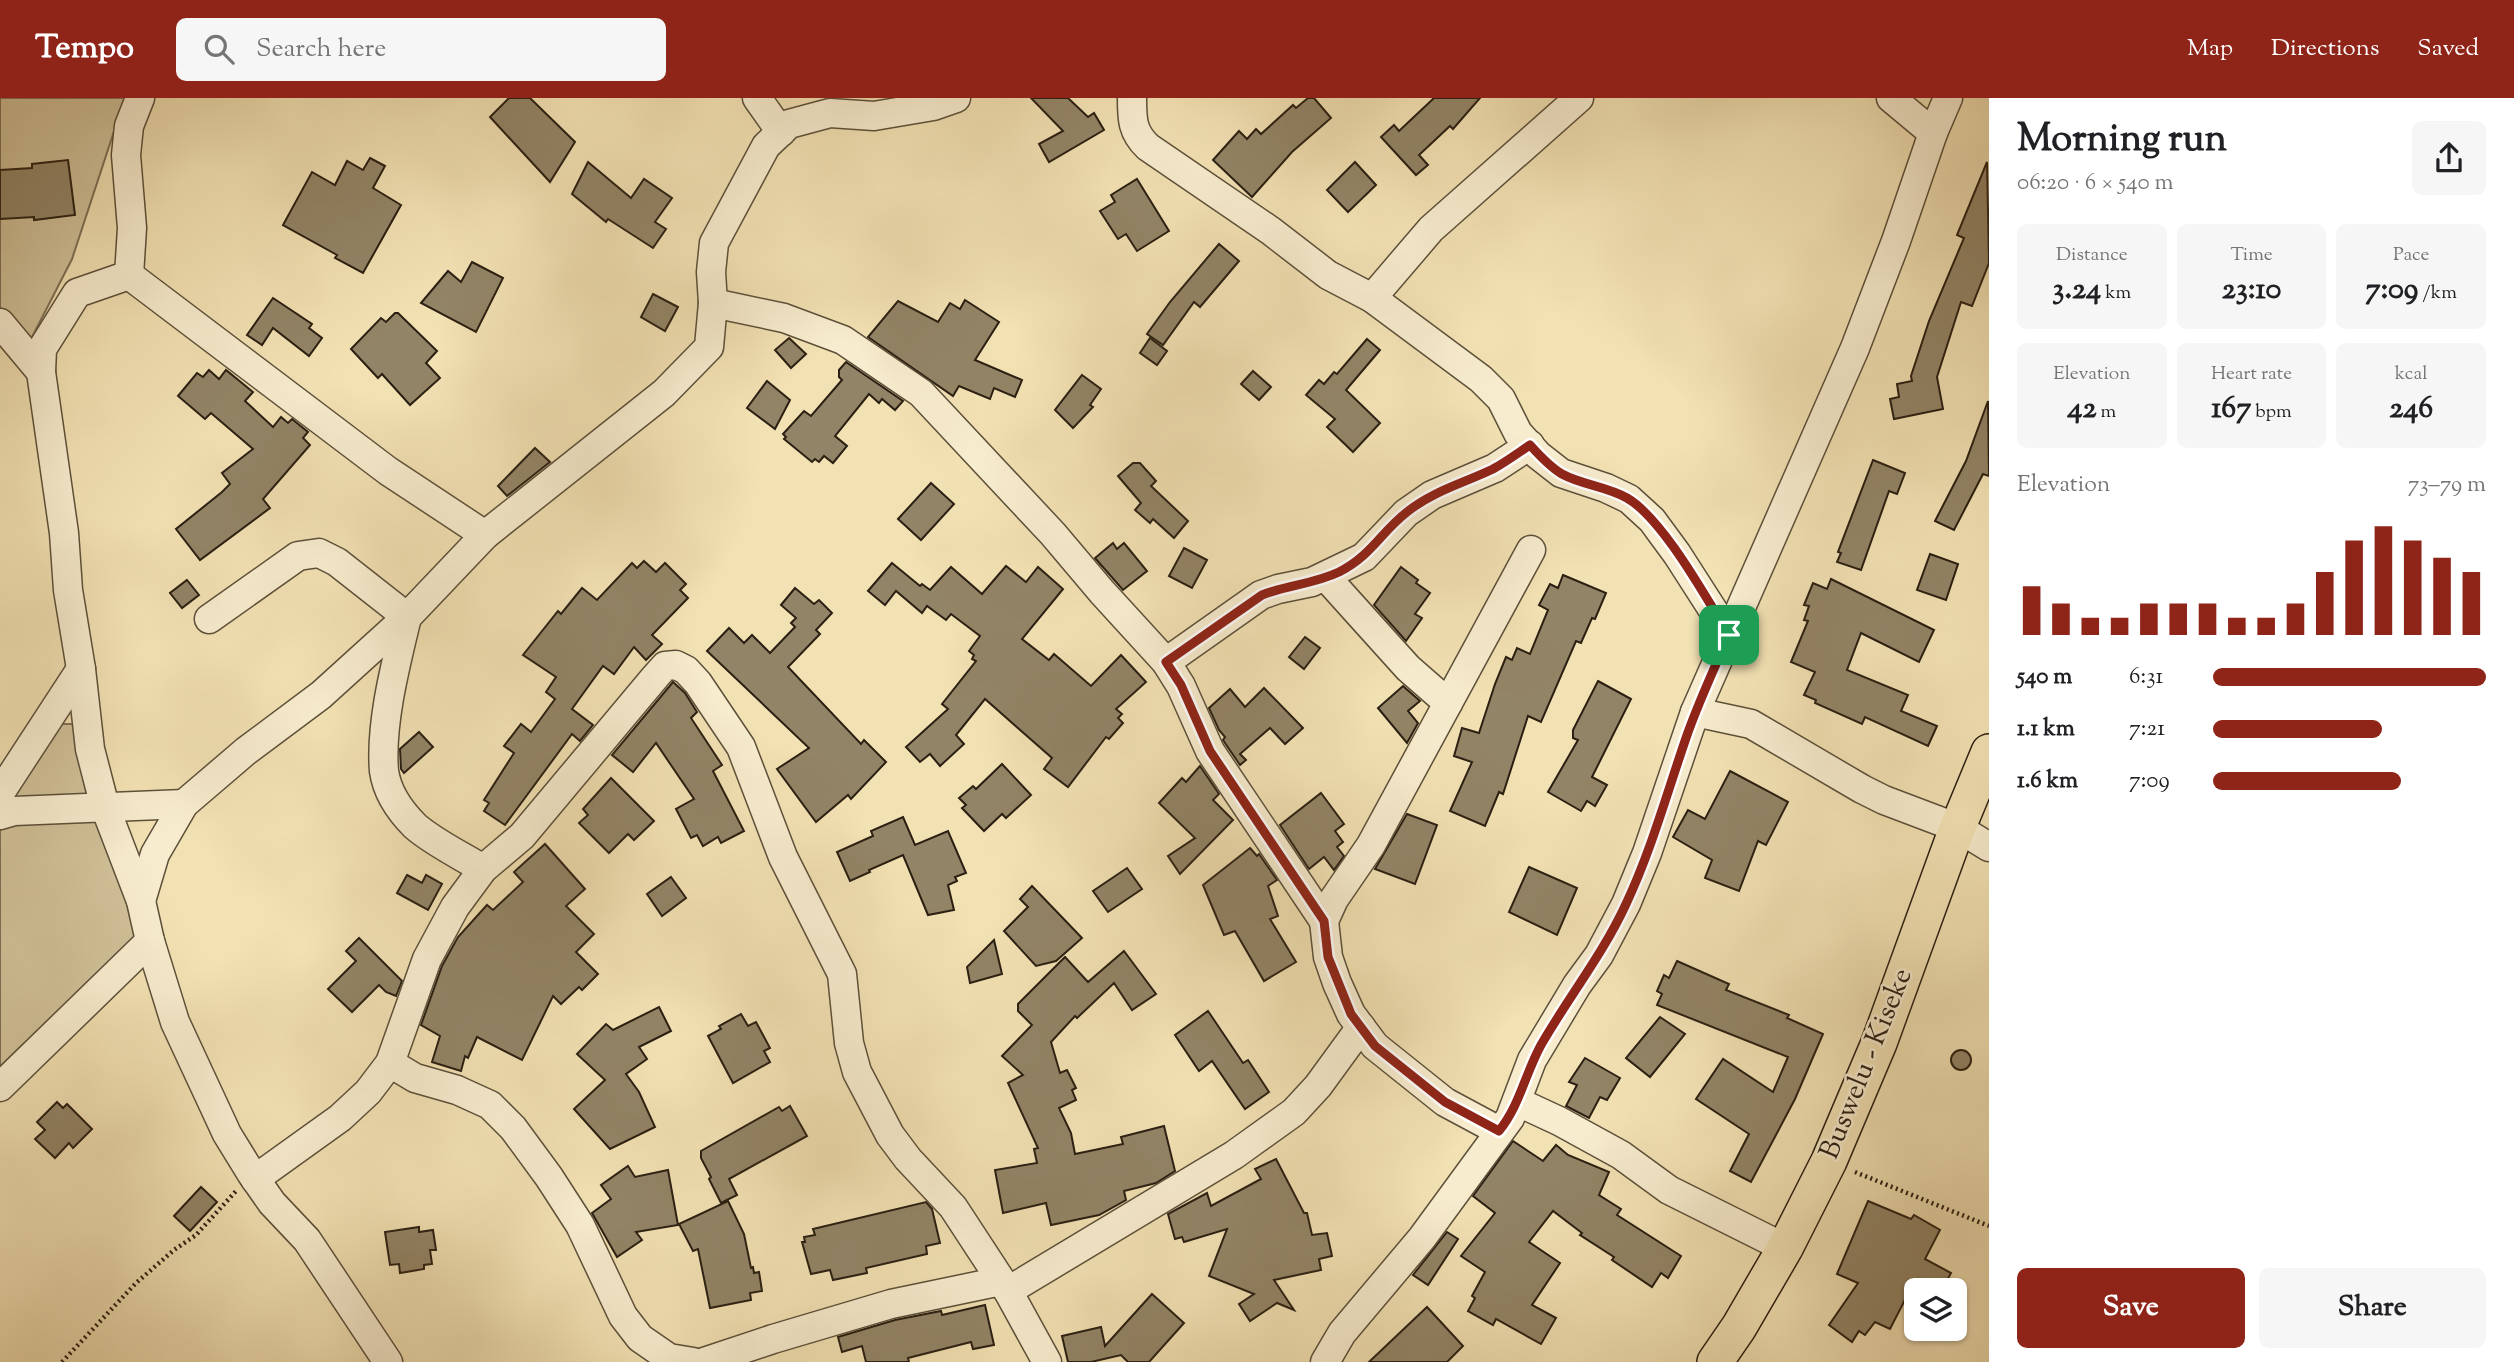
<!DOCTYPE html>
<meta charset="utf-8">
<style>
body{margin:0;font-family:"Sorts Mill Goudy",serif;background:#f6f6f6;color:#202124;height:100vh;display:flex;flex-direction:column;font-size:26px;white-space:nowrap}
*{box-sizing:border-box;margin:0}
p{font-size:23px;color:#757577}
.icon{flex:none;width:38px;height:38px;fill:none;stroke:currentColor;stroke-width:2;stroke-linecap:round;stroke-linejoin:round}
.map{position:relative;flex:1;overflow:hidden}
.panel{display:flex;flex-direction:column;background:#fff;width:525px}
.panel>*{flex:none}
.tools{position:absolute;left:1904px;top:1180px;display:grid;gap:14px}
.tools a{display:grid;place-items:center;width:63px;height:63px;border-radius:10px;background:#fff;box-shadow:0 2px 5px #0004;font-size:35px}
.pin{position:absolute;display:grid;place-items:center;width:60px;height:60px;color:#fff;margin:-30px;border-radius:14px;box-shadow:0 4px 10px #0006}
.round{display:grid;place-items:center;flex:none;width:74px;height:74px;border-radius:10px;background:#f6f6f6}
.summary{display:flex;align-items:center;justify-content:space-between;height:119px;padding:0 28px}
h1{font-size:38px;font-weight:700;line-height:52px}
.stats{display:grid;grid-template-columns:repeat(3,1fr);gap:10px;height:119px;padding:7px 28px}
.stats div{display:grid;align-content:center;border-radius:10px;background:#f6f6f6;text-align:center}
.stats b{font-size:30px;font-weight:700}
.stats small{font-size:19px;font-weight:400}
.stats p{font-size:19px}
.chart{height:196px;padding:14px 28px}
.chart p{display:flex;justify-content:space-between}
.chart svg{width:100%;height:126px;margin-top:7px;stroke:#8f2418;stroke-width:6}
.button{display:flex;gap:14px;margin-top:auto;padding:14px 28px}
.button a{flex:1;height:80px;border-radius:10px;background:#8f2418;color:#fff;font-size:28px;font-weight:700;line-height:80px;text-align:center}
.button a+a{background:#f6f6f6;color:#202124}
ul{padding:0 28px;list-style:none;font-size:23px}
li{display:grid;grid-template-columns:112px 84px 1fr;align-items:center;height:52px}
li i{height:18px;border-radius:9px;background:#8f2418}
header{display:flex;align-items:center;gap:42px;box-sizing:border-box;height:98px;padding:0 35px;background:#8f2418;color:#fff}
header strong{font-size:33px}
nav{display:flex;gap:38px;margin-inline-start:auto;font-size:24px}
.search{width:490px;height:63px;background:#f6f6f6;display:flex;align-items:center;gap:18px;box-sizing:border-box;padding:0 24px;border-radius:10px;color:#757577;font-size:26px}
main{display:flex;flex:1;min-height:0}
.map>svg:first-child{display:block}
</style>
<header>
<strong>Tempo</strong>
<div class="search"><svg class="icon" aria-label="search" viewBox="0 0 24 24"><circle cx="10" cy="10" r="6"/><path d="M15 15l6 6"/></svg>Search here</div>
<nav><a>Map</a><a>Directions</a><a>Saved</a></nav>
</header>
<main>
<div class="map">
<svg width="1989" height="1264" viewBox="0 0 1989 1264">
<rect width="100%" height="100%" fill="#f2e1b3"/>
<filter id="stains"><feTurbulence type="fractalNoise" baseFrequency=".00286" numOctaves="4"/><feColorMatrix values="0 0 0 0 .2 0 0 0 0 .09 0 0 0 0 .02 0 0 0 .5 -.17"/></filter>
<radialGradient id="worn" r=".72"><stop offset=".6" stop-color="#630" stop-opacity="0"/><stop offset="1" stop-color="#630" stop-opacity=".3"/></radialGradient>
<g fill="#d0c098" stroke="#7d7055" stroke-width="2">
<path d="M0,0H125L72,161L28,247L0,214Z"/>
<path d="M54,626H83L151,846L0,981V687Z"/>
</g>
<g fill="#928466" stroke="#2a1f12" stroke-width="2">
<path d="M509,0H530L575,44L550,84L490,19Z"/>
<path d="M1031,0H1068L1088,19L1094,15L1104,32L1049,64L1039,46L1063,33Z"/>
<path d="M1308,0H1314L1331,20L1292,54L1252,99L1213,62L1239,33L1247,41L1256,31L1261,36L1293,7L1296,10Z"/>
<path d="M1434,0H1480L1453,31L1450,28L1419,57L1428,67L1416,77L1381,39L1394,27L1399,33Z"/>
<path d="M370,60L385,68L373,90L401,107L363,175L335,160L337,157L283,127L312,74L335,87L347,63L363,72Z"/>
<path d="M68,62L75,117L34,122V119L0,121V72L32,70V66Z"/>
<path d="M588,64L631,100L644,81L672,100L655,124L666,131L653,150L608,121L606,124L572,96Z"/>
<path d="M1355,64L1376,87L1348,114L1327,92Z"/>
<path d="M1987,64L1989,165L1972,208L1961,204L1937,279L1943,311L1894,321L1890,301L1899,299L1897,286L1912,283L1911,278L1929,223L1964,140L1957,137Z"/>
<path d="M1137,81L1169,133L1137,153L1126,136L1118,141L1100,113L1115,104L1111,97Z"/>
<path d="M1219,146L1239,163L1200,209L1194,204L1163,247L1147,236L1170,204Z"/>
<path d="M472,164L503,180L476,234L421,205L448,173L461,184Z"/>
<path d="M653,196L678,209L665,233L641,219Z"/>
<path d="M273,200L312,226L309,230L322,240L309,258L273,230L262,247L247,237Z"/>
<path d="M965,202L999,224L975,262L1022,282L1015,299L994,290L990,301L959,288L953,298L868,239L898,203L938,224L950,205L960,211Z"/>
<path d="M395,215H398L437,253L426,265L440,280L410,307L382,276L378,280L351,251L381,220L386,224Z"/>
<path d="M789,240L806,256L791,270L775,252Z"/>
<path d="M1150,240L1167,253L1157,267L1140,255Z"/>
<path d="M1367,241L1380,252L1346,292L1380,325L1353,354L1327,329L1335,321L1306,297L1319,282L1324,286L1334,274L1337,276Z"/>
<path d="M846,264L903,303L895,312L882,301L879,305L869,296L835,338L847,348L833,365L824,358L819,364L815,361L812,364L784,341L786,339L783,336L804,313L811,318L842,282L839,279V272Z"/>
<path d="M209,272L219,281L226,272L253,294L245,303L273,329L281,319L288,325L292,321L308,334L303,340L310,347L263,401L270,410L200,462L176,431L222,394L230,386L222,375L253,351L211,315L205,321L178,298L197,275L203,279Z"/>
<path d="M1253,273L1271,289L1259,302L1241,286Z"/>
<path d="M1082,277L1101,291L1090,307L1093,309L1073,330L1055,312Z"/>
<path d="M767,283L790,302L775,331L747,310Z"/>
<path d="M1988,303L1989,378L1983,376L1954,432L1935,423L1966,363Z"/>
<path d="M535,350L550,364L507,398L498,388Z"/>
<path d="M1873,362L1905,375L1897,396L1889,393L1861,472L1837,464L1841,455L1838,454Z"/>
<path d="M1133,365H1140L1156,383L1151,388L1188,423L1174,440L1153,421L1150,425L1135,412L1141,405L1118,378Z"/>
<path d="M931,385L954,406L921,442L898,421Z"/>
<path d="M1113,445L1117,451L1124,445L1147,473L1123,492L1095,460Z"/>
<path d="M1184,450L1207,462L1192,490L1169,478Z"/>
<path d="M1930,456L1958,466L1946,502L1917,492Z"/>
<path d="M644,463L656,474L665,465L686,486L680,492L688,500L652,537L662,546L646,562L634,549L614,576L603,568L572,611L593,627L580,643L572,636L505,727L484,713L489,705L484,702L514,655L504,648L521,626L531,634L555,601L546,594L556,579L523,557L558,513L561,516L582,490L597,502L632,465L637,470Z"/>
<path d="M892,465L920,488L922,486L930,492L951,469L982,496L1006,468L1026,484L1038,469L1063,491L1022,541L1049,562L1054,556L1091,588L1121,557L1146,584L1116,611L1122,616L1118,620L1123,625L1109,641L1106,639L1068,689L1044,671L1052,660L985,601L956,637L964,646L940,668L930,656L920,664L906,649L948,611L942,606L976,563L972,561L974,557L969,553L980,538L951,516L946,522L927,508L922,515L896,493L885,507L868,493Z"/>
<path d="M1401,469L1418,482L1416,485L1430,495L1415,516L1422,520L1406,543L1374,507Z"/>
<path d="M1563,477L1606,495L1595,521L1592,520L1581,545L1576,543L1541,624L1528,618L1503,696L1499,694L1485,728L1450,713L1472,664L1454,658L1462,630L1479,635L1495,586L1506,559L1512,562L1517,550L1530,556L1548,512L1539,507L1550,486L1558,490Z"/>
<path d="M1831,481L1934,532L1919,564L1861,535L1847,572L1908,597L1901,613L1937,628L1928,648L1865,619L1862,626L1815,605L1816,602L1804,597L1815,574L1791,564L1808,523L1804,522L1809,508L1804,507L1813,485L1827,491Z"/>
<path d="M187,482L199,497L182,510L170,495Z"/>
<path d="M795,490L814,506L819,502L832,515L816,532L820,536L788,569L861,646L864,642L886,664L851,701L848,697L816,724L777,671L809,650L707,553L729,530L744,545L752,537L770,555L795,529L791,525L796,520L781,507Z"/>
<path d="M1305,539L1320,550L1304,571L1289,559Z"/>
<path d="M1598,583L1631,601L1592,679L1607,687L1595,708L1587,703L1581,713L1548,694L1578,642L1573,640V632Z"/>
<path d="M673,584L685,595L697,614L691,620L722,667L713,673L744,733L721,745L718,739L703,748L697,737L691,740L676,711L694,701L656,645L633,674L612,657Z"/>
<path d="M1403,588L1420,603L1408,613L1418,625L1407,645L1378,610Z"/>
<path d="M1264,590L1303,630L1285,646L1270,630L1240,656L1246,662L1240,667L1225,645L1223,642L1225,639L1219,632L1209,610L1230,591L1245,609Z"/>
<path d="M419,634L433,649L404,675L401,671L400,651Z"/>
<path d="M1002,666L1031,697L1006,720L1002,716L984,733L962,710L966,707L959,700L973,688L976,691Z"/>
<path d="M1200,668L1219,696L1213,702L1233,722L1180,776L1168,758L1195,740L1159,705L1182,680L1186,684Z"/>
<path d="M1730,673L1788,704L1766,747L1758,743L1739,793L1705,780L1712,762L1673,739L1688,712L1705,721Z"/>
<path d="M611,680L654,723L634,742L628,736L609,755L579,725L588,717L583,711Z"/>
<path d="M1321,695L1344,726L1335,733L1343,744L1337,749L1344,758L1334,772L1324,759L1309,771L1280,727Z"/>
<path d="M1407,716L1437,727L1415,786L1375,771Z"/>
<path d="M903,719L915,747L948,733L966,775L955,779L957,783L948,787L954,812L928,817L903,757L869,772L870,774L850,783L837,754L873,738L871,733Z"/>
<path d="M545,746L585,791L566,808L594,836L576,854L598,876L582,892L579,889L561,906L553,898L522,962L477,939L468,960L465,958L461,973L432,964L440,938L421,927L442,868L458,839L487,807L493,812L523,784L514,774Z"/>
<path d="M1250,750L1257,758L1259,756L1277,782L1268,788L1278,818L1270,821L1296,864L1264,883L1235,833L1224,837L1203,787Z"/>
<path d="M1529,769L1577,790L1557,837L1509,814Z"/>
<path d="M1127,770L1142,791L1108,814L1093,793Z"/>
<path d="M407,777L422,785L426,777L442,786L428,812L397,795Z"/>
<path d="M671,779L686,800L662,818L647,796Z"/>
<path d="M1032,788L1082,840L1056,863L1036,868L1004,833L1028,809L1020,801Z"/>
<path d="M359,840L402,883L396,898L386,894L379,887L352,914L328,891L356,863L346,853Z"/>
<path d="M994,842L1002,876L970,885L967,869Z"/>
<path d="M1124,853L1156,896L1132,912L1114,885L1077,920L1075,918L1051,944L1060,975L1067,972L1076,990L1072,992L1076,1002L1059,1010L1071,1035L1075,1056L1123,1046L1121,1039L1164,1028L1175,1073L1156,1085L1124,1093L1126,1102L1099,1117L1051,1127L1046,1105L1003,1115L995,1072L1037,1065L1034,1051L1038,1050L1008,985L1023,977L1002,958L1032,927L1018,913V906L1065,859L1088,884Z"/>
<path d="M1677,863L1729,886L1726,892L1789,917L1787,920L1823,936L1795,1001L1751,1084L1730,1073L1749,1036L1696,1001L1723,961L1773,994L1788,959L1657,907L1662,896L1657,893L1664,877L1669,880Z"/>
<path d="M659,909L671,933L639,949L647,961L626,976L639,994L655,1029L610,1051L574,1011L605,982L577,956L606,926L613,932Z"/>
<path d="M1208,913L1243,965L1248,962L1269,994L1245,1011L1212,963L1199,973L1175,937Z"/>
<path d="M741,916L748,928L756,924L770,950L764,953L770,964L733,985L708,938L721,931L719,928Z"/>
<path d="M1660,919L1685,936L1650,979L1626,960Z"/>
<circle cx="1961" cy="962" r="10"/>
<path d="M1585,960L1620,980L1607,1002L1600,999L1589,1020L1566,1008L1577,987L1569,984Z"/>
<path d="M57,1004L63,1010L67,1006L92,1031L73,1050L69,1045L55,1060L35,1041L45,1032L37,1024Z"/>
<path d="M790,1008L807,1038L729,1081L737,1097L721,1105L709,1081L711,1079L701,1060V1053L779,1009L782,1013Z"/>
<path d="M1513,1043L1543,1063L1556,1047L1568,1057L1609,1074L1599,1097L1621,1111L1617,1117L1681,1158L1668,1180L1661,1175L1652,1189L1612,1162L1614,1159L1580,1137L1582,1135L1553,1113L1529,1144L1560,1165L1532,1207L1556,1220L1541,1246L1496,1221L1493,1227L1468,1213L1475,1200L1472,1198L1485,1174L1461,1158L1495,1115L1473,1098Z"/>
<path d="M1276,1061L1304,1115H1307L1312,1137L1327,1135L1332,1158L1319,1161L1321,1172L1274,1182L1294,1212L1277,1205L1250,1223L1239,1206L1254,1196L1209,1178L1227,1131L1184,1144L1182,1139L1175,1141L1168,1116L1207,1095L1211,1108L1261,1081L1255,1071Z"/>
<path d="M628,1068L635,1079L668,1072L678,1127L636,1134L642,1142L617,1159L592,1115L611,1101L601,1087Z"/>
<path d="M201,1089L217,1104L190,1133L174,1118Z"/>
<path d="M728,1103L744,1136L751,1170L753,1169L754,1175L759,1174L762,1193L750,1195L751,1202L710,1210L698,1151L693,1153L679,1126Z"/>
<path d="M1868,1103L1911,1121L1914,1117L1940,1132L1925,1161L1951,1175L1942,1192H1910L1890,1231L1875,1224L1865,1237L1859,1233L1852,1244L1829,1227L1858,1185L1837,1176Z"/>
<path d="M926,1104L932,1111L940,1145L926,1148L927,1156L866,1170L867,1175L833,1182L830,1172L811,1176L802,1144H805L804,1139L815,1137L813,1131Z"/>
<path d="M419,1129V1134L433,1132L436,1152H430L432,1166L424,1167V1171L400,1175L399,1166L390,1167L385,1134Z"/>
<path d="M1447,1134L1458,1141L1428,1187L1413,1177Z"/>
<path d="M1152,1196L1184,1225L1149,1264H1128L1121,1257L1091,1264H1068L1062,1238L1101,1229L1105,1248Z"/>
<path d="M985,1207L994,1247L973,1251L971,1244L908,1260L909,1264H866L862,1248L842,1254L838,1239L895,1222L941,1213L942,1217Z"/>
<path d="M1427,1209L1463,1248L1447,1264H1369Z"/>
</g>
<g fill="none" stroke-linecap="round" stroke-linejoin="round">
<defs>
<g id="minor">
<path d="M757,0L781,34"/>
<path d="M1132,0C1132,21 1132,34 1148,49L1271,133L1328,177L1372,200L1481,281L1501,301L1518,335L1538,357L1561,375L1606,390L1629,401L1652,422L1677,456L1729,537"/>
<path d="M1891,0L1933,35"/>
<path d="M129,177L77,195L42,251L41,274L64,435L68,492L81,571L90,651L105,709L141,803L150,843L175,924L227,1036L251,1075L272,1105L307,1142L388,1264"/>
<path d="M129,177L388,373L485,437"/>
<path d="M129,177L132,130L126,57L129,28L140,0"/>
<path d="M1372,200L1431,131L1579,0"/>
<path d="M713,205L784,220L843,242L921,295L1053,436L1102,494L1166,564L1181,588L1210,653L1324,823"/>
<path d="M0,225L41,274"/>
<path d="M1326,479L1408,570L1448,605"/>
<path d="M209,521L298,458L319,455L337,464L407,519C396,565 380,625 384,673C387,694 400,713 415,728C433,744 462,758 483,771"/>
<path d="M1166,564L1261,497L1278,491L1312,484L1364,459L1406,415L1432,397L1495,370L1530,347"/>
<path d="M1695,614L1751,626L1862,691L1884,702L1958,730L1989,749"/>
<path d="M0,695L81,571"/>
<path d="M0,717L14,713L184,706"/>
<path d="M141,803L155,756L184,706L246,653L321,597L407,519L485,437L664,295L709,249L713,205L711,174L714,145L766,48L789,26L830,15L874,18L933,8L956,0"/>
<path d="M390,965L415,980L457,992L490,1007L513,1030L549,1079L580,1127L623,1218L640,1240L669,1260L693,1264"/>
<path d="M0,989L150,843"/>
<path d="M1518,1004L1559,1023L1621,1057L1669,1092L1785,1150"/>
<path d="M1499,1033L1445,1004L1375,948L1351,916L1337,885L1328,859L1324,823L1334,801L1371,747L1531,452"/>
<path d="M255,1081L340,1020L368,994L390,965L427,861L455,809L483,771L522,738L656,578L665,568L676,567L686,572L698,585L741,649L783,759L842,876L849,945L857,974L890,1037L908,1061L953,1109L1008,1193L1047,1264"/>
<path d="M1008,1193L1234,1057L1294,1014L1318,988L1361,929"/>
<path d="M704,1264L773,1241L891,1206L1001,1183"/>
<path d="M1325,1264L1342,1235L1422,1140L1510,1020L1532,962L1577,887L1599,857L1626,806L1647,755L1695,614L1855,250L1896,143L1933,35L1948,0"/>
</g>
<path id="major" d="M1715,1264L1739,1229L1785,1150L1829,1063L1879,945L1955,736L1989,654"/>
</defs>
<use href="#minor" stroke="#5c503a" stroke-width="31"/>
<use href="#major" stroke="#2a1f12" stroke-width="38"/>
<g stroke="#2a1f12" stroke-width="4.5" stroke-dasharray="2 3.5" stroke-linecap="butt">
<path d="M1855,1074L1989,1128"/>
<path d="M62,1264L136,1185L174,1152L196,1137L236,1093"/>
</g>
<use href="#minor" stroke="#f7ecce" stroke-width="28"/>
<use href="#major" stroke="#f2e1b3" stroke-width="35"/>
</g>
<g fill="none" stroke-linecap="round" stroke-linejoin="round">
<defs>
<path id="route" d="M1530,347C1539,357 1550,369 1562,376C1582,387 1606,388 1627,400C1663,421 1706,500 1729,537C1714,571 1698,605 1686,640C1667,695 1651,753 1626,806C1603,856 1568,900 1541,947C1525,976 1520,1007 1499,1033L1445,1004L1375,948L1351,916L1328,859L1324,823L1210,653L1181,587L1166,564L1262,497C1287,487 1314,486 1339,474C1372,457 1380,435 1407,414C1433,393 1464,385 1493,371C1506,364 1518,355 1530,347Z"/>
</defs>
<use href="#route" stroke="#fff" stroke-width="14"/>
<use href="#route" stroke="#8f2418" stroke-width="9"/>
</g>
<g text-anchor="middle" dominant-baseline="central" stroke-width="5" stroke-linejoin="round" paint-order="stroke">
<g font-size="28" fill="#2a1f12" stroke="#f7ecce">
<text transform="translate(1867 966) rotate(-68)">Buswelu - Kiseke</text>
</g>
</g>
<rect width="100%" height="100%" filter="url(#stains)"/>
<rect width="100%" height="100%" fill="url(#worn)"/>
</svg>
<div class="tools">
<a><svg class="icon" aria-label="layers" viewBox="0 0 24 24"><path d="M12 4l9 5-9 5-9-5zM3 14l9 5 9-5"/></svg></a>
</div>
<div class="pin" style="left:1729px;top:537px;background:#1e9e55"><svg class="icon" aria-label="arrive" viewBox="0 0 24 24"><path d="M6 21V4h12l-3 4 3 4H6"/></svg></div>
</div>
<section class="panel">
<div class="summary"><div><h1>Morning run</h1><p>06:20 · 6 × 540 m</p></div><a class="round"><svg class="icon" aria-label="share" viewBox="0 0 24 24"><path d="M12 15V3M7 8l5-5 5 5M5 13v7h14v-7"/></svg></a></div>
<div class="stats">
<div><p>Distance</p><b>3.24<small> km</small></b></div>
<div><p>Time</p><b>23:10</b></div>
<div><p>Pace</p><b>7:09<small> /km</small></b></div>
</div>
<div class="stats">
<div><p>Elevation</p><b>42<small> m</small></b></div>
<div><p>Heart rate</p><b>167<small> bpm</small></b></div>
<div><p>kcal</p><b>246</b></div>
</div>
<div class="chart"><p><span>Elevation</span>73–79 m</p>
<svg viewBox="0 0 160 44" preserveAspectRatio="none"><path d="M5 44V27M15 44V33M25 44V38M35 44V38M45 44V33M55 44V33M65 44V33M75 44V38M85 44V38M95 44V33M105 44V22M115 44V11M125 44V6M135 44V11M145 44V17M155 44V22"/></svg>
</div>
<ul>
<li><b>540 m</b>6:31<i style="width:100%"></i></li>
<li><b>1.1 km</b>7:21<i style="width:62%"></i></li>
<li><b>1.6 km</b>7:09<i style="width:69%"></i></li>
</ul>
<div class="button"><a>Save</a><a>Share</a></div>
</section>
</main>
